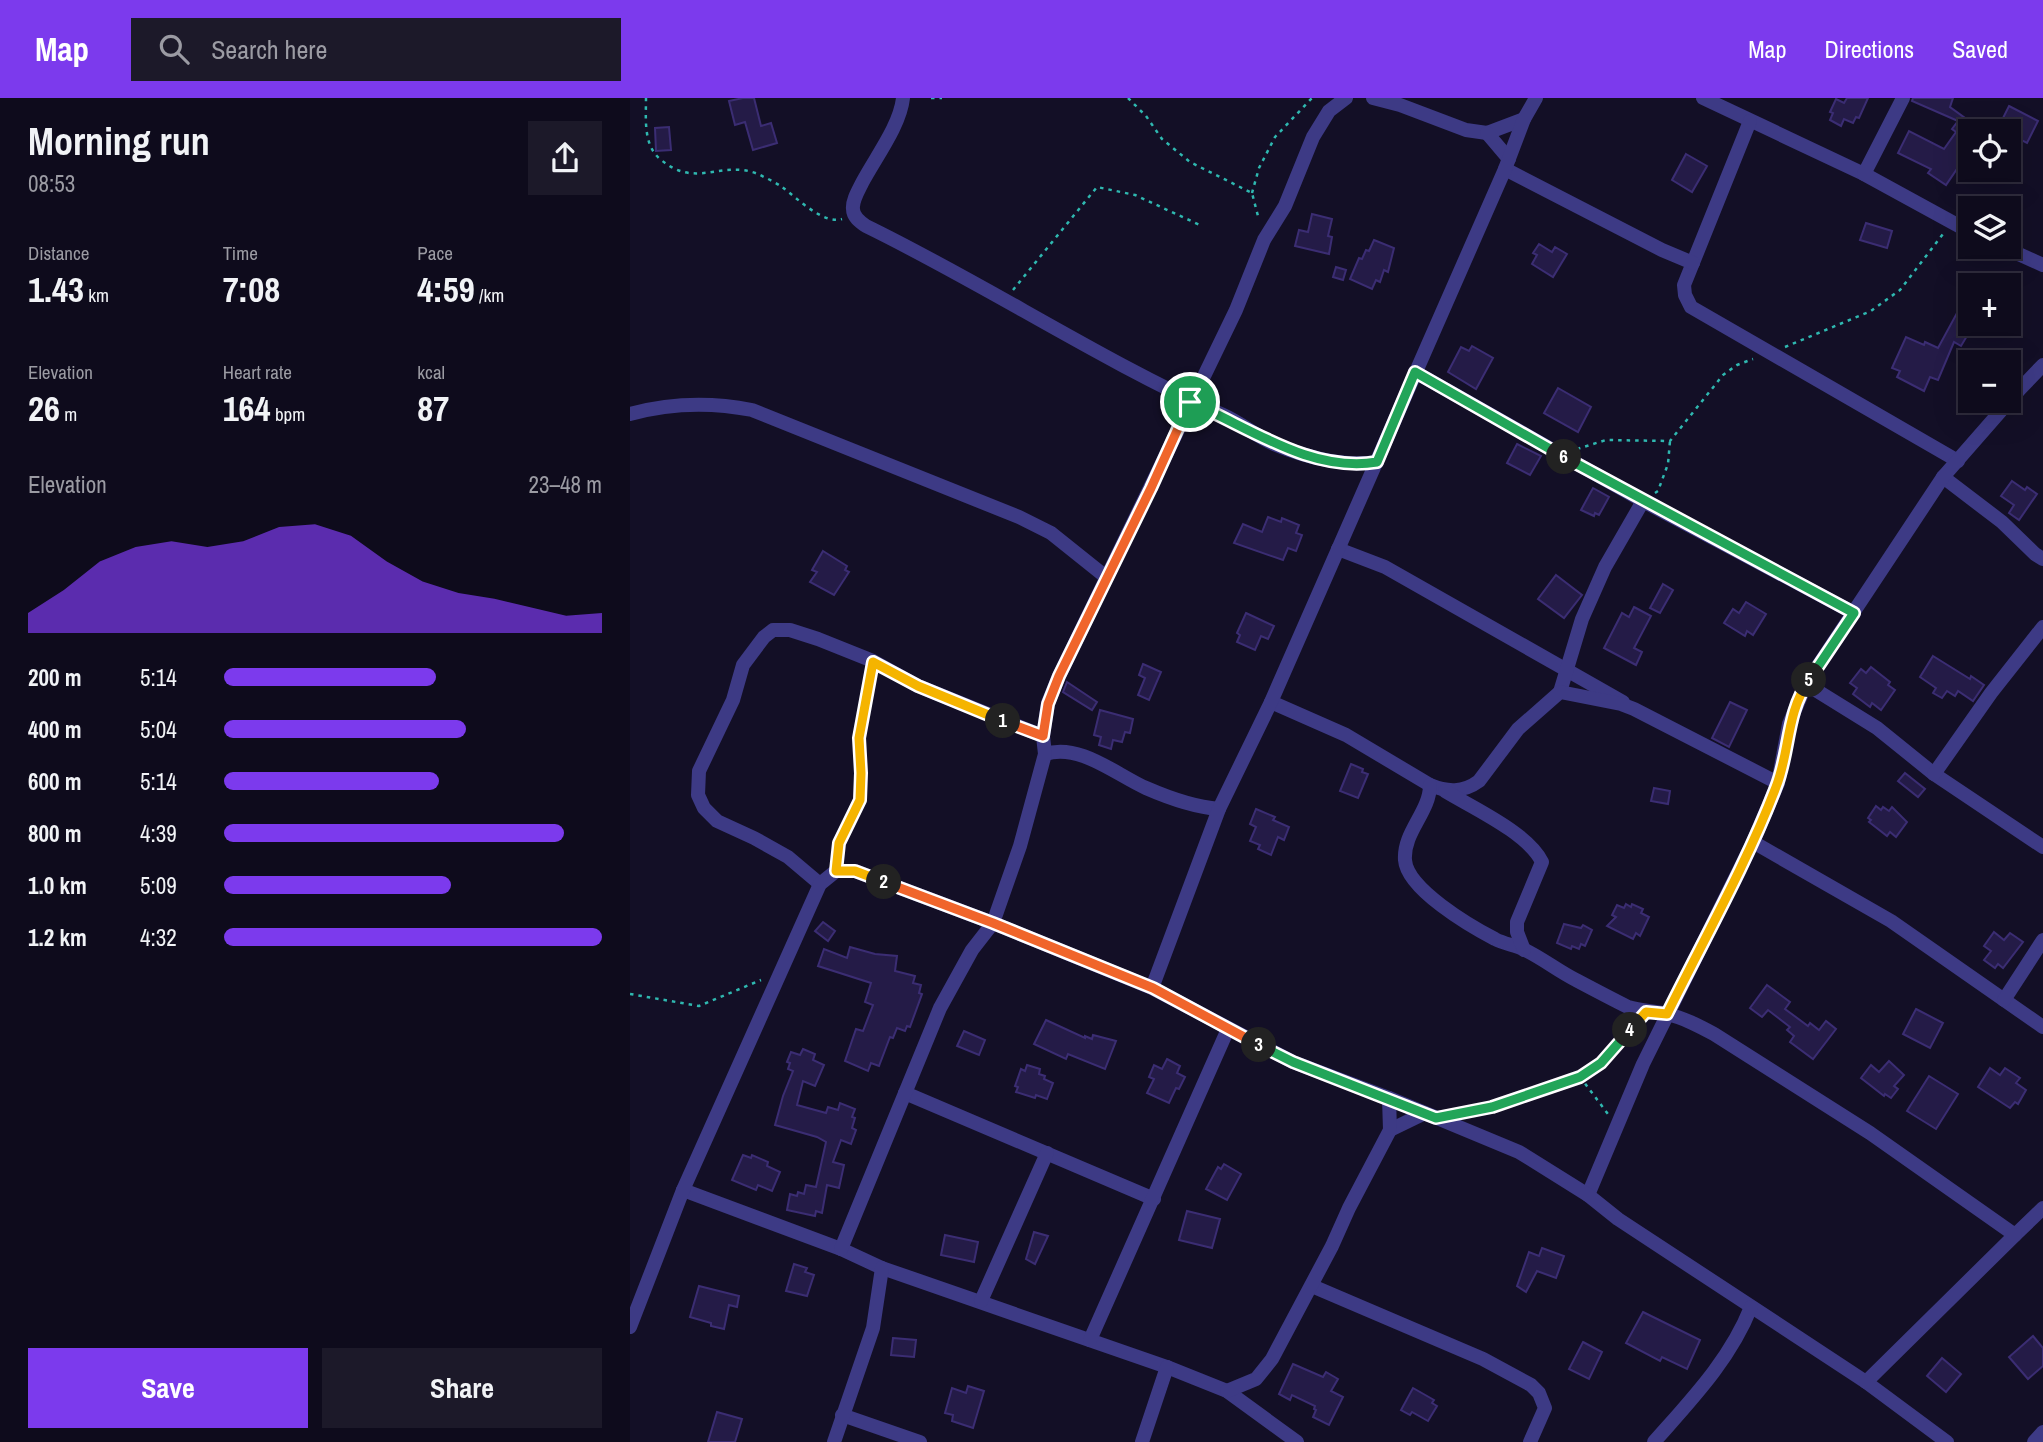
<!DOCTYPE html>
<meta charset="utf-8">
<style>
body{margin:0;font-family:"Archivo Narrow",sans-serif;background:#1c1929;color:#f1f3f6;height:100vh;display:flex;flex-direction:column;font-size:26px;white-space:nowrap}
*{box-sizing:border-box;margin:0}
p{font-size:23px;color:#9b9ba3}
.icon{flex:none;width:38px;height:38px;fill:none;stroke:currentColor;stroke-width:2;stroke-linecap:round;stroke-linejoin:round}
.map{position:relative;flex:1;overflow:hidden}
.side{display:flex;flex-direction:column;background:#0e0b1c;width:630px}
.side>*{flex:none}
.buttons{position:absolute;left:1328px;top:21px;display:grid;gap:14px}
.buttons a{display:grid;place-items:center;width:63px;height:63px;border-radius:0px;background:#0e0b1c;box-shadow:0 7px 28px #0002,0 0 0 2px #2e2b3b;font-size:35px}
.pin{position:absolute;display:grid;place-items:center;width:60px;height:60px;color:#fff;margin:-30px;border:4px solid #fff;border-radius:50%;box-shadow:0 2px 7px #0007}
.km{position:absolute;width:35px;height:35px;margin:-18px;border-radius:50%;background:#222;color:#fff;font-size:19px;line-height:35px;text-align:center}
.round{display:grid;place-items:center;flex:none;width:74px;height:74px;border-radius:0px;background:#1c1929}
.headline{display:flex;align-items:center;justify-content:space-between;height:119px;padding:0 28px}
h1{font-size:38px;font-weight:700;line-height:52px}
.metrics{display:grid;grid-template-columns:repeat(3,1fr);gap:10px;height:119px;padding:7px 28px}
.metrics div{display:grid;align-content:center}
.metrics b{font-size:35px;font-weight:700}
.metrics small{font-size:19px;font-weight:400}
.metrics p{font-size:19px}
.chart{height:196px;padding:14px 28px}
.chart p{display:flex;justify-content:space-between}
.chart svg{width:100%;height:126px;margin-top:7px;fill:#7c3aed;opacity:.7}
.action{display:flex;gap:14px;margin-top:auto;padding:14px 28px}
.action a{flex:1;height:80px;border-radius:0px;background:#7c3aed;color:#fff;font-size:28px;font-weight:700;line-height:80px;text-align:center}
.action a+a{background:#1c1929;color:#f1f3f6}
ul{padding:0 28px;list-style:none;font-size:23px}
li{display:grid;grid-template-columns:112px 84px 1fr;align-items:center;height:52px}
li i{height:18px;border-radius:9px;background:#7c3aed}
header{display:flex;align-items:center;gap:42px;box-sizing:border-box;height:98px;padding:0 35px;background:#7c3aed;color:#fff}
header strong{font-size:33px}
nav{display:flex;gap:38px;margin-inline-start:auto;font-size:24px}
.search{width:490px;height:63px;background:#1c1929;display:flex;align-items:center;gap:18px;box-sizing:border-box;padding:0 24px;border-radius:0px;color:#9b9ba3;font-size:26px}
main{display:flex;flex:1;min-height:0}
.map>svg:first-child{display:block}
</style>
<header>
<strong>Map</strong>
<div class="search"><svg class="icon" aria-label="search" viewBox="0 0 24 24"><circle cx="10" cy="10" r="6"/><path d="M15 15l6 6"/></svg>Search here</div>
<nav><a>Map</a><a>Directions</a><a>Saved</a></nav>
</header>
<main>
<section class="side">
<div class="headline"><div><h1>Morning run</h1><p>08:53</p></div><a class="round"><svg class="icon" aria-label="share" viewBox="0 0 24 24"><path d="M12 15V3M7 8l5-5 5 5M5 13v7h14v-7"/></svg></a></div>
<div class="metrics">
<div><p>Distance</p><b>1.43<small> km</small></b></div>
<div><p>Time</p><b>7:08</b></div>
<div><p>Pace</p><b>4:59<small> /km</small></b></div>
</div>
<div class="metrics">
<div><p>Elevation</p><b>26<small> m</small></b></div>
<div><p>Heart rate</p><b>164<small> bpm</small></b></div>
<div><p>kcal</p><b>87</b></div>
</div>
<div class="chart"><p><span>Elevation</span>23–48 m</p>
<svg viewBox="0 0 160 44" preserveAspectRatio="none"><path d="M0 44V37L10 29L20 19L30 14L40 12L50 14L60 12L70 7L80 6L90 10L100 19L110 26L120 30L130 32L140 35L150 38L160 37V44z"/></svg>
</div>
<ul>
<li><b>200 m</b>5:14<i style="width:56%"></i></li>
<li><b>400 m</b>5:04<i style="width:64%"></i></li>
<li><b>600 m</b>5:14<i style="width:57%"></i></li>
<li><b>800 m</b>4:39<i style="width:90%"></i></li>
<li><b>1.0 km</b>5:09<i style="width:60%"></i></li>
<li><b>1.2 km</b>4:32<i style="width:100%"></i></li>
</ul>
<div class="action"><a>Save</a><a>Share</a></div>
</section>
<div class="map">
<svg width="1413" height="1344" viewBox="0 0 1413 1344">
<rect width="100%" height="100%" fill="#130f26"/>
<g fill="#241b47" stroke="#3b2d73" stroke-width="2">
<path d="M113,0H124L131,28L141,25L147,45L123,52L115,24L105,27L99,3Z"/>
<path d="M1217,0H1238L1229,20L1226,19L1223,25L1214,21L1211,28L1200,22L1203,15L1200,14L1206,1L1214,5Z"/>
<path d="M1283,0H1323L1320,9L1353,33H1340V44L1332,56L1335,59L1316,87L1298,75L1301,71L1268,55L1279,33L1314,51L1326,34L1322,31L1328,23L1282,3Z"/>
<path d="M1379,8L1408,23L1397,45L1379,36V33L1368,30Z"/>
<path d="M39,29L41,52L26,53L25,30Z"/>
<path d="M1056,56L1077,68L1062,94L1042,82Z"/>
<path d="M682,116L702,121L698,138L702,139L699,156L665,148L669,132L678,134Z"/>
<path d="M1236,125L1262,133L1257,150L1230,142Z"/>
<path d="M744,142L764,150L758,174L754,172L750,184L746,182L742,191L720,181L729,160L732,161L736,152L739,153Z"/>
<path d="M909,146L922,154L925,149L937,156L923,179L902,166L907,157L903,155Z"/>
<path d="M706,169L716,172L713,182L703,179Z"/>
<path d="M1327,215L1340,222L1333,236L1337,238L1331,248L1324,244L1308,282L1300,279L1294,293L1267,279L1270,273L1262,270L1276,239L1294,247L1295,244L1308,250Z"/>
<path d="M842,248L863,260L846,291L818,274L831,249L839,253Z"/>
<path d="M928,290L961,309L948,334L914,315Z"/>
<path d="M887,346L911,358L900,377L877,365Z"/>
<path d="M1382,383L1395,392L1397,389L1407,396L1389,422L1379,415L1384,407L1371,398Z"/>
<path d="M963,390L979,399L969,417L965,415L964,418L951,412Z"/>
<path d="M638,419L651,424L652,420L669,427L666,435L672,437L666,453L658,450L653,462L604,445L613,426L632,434Z"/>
<path d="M193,453L217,468L215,472L219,474L204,497L180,484L187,474L182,472Z"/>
<path d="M926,477L952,497L934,520L908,501Z"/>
<path d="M1033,486L1043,492L1030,515L1020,510Z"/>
<path d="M1116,504L1136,516L1123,537L1117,533L1115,538L1094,525L1103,511L1109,515Z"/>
<path d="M1004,509L1021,518L1004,550L1012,554L1006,567L974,550L992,515L999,519Z"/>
<path d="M616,515L644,528L638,541L631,538L625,552L607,544L610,537L607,535Z"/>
<path d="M1303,558L1340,581L1341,578L1354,587L1343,603L1328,593L1325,598L1317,593L1312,600L1303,595L1306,590L1290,579Z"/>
<path d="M513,566L531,574L519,602L508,597L515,580L509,577Z"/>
<path d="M1241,569L1260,584L1258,587L1265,592L1251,612L1242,605L1240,609L1223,596L1227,590L1220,585L1231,571L1236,575Z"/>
<path d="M437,584L467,604L462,612L433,594Z"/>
<path d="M1100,604L1117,612L1099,649L1082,640Z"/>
<path d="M470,612L503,621L500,635L495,634L492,644L483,642L481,651L469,647L471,639L464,637Z"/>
<path d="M721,666L733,671L732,674L738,676L728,700L710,693Z"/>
<path d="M1275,675L1295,691L1288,699L1268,683Z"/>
<path d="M1024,690L1040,693L1038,706L1021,703Z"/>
<path d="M1246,708L1251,712L1253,709L1259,713L1262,709L1277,724L1266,739L1260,734L1257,738L1239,724L1241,722L1238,720Z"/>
<path d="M626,711L645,719L643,722L659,729L654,742L648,739L641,757L628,751L630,747L620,743L626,729L620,726Z"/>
<path d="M996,806L1001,809L1002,806L1013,811L1011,815L1019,819L1010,838L1006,835L1003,841L977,828L986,819L982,817L987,807L994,810Z"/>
<path d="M193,824L205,833L198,843L185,833Z"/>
<path d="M934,826L951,830L953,827L962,832L955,848L951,846L949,851L942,848L941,851L927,845Z"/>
<path d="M1364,834L1374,842L1380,835L1393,844L1373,870L1368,866L1365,870L1354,862L1361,853L1354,848Z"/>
<path d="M220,849L245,856L267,858L265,873L285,878L283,885L291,887L289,895L292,896L280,929L277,928L275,933L267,930L263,940L260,939L249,968L241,965L238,973L215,963L226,931L233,933L243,907L235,904L241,885L188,868L194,851L217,860Z"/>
<path d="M1137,887L1160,904L1155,911L1178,928L1180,925L1189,932L1196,923L1206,931L1183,961L1160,944L1164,938L1157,932L1160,929L1138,912L1132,919L1120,910Z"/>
<path d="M1286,911L1313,925L1300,950L1273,936Z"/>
<path d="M416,922L455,940V938L462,941L463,937L486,943L475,971L438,956L436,961L404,946Z"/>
<path d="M334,933L355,942L349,957L327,948Z"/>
<path d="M173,951L185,956L183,962L194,967L185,988L173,983L167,1007L196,1015L198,1009L208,1012L210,1005L225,1011L222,1019L225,1020L222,1030L226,1032L221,1046L211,1042L203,1064L214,1067L209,1090L197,1087L192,1115L186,1113L185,1118L157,1112L160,1096L167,1098L168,1094L174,1096L176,1087L186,1089L196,1044L187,1039L145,1027L153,998L163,973L158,971L160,965L157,964L161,954L170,957Z"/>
<path d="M537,961L550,968L547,975L555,979L549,991L546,990L539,1005L517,995L524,981L519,979L524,967L532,971Z"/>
<path d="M1259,963L1274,977L1264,988L1268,991L1261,1000L1255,996L1254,998L1231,980L1241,967L1249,974Z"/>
<path d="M397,967L410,971L409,976L415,978L414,981L423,985L417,1001L406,997L405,1000L386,994L388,989L385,988L391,971L395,973Z"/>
<path d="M1360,970L1370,977L1375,970L1390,980L1386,985L1396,992L1388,1006L1385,1004L1380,1010L1348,989Z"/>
<path d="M1299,978L1328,996L1306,1031L1277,1013Z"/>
<path d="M113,1057L121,1060L122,1057L138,1064L137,1068L150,1074L142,1093L128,1087L126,1092L102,1082Z"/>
<path d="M594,1066L611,1076L597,1102L576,1091L588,1069L591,1071Z"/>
<path d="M557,1113L590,1121L582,1150L549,1142Z"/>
<path d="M404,1134L418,1138L405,1166L396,1161Z"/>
<path d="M315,1137L348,1144L344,1164L311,1157Z"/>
<path d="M912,1150L934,1158L926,1180L907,1173L896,1194L887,1188L899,1154L909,1158Z"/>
<path d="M164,1166L177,1170L175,1174L184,1177L177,1198L156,1193Z"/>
<path d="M69,1188L109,1198L107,1209L99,1207L94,1231L81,1228V1225L60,1219Z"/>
<path d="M1013,1214L1070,1242L1057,1271L1032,1259L1030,1263L996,1245Z"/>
<path d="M1403,1238L1413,1250V1268L1398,1281L1379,1259Z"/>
<path d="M263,1240L286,1242L284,1259L261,1257Z"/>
<path d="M953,1244L972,1254L959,1281L939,1271Z"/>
<path d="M1312,1260L1331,1276L1316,1294L1297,1278Z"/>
<path d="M663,1266L693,1279L696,1274L708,1281L701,1293L713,1299L699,1327L683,1319L686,1312L684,1311L685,1308L662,1297L660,1302L649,1296Z"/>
<path d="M338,1288L354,1293L343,1330L322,1323L323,1317L315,1315L322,1290L336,1295Z"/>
<path d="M783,1290L804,1302L802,1305L807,1308L798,1323L782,1314L780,1317L771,1312Z"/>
<path d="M87,1314L112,1321L105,1344H78Z"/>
</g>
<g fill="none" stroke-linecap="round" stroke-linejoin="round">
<g stroke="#2fb8b0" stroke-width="2.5" stroke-dasharray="3.5 5" stroke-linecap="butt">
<path d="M16,0C16,20 13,47 30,61C66,92 91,61 128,76C136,80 145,84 152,89C166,99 193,127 212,121"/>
<path d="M301,0H312"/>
<path d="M498,0L516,18L532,41L560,64L622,95L629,122"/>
<path d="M622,95L629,70L645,39L682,0"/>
<path d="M383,192L467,89L505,97L572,128"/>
<path d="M1155,249L1241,213L1270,192L1313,136"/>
<path d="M947,351L976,342L1040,343L1093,277L1107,267L1123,261"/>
<path d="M1025,395L1028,393L1038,366L1040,343"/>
<path d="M207,760L209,745L230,702L231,675L229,640L241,576"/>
<path d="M0,896L69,908L131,882"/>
<path d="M950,979L978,1016"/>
<path d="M833,1015L862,1009L950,979L971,965L1005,926"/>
</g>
<g stroke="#3d3a85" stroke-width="14">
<path d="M273,0C270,28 245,60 232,85C228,93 222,103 223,111C223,119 230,124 236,128C357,187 470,262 593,317C611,325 626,338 644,346C675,359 714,369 747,364"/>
<path d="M743,0L770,7L836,32L857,35L894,21"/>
<path d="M1073,0L1234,76L1340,134"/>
<path d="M1120,23L1054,187L1055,197L1061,209L1328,363"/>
<path d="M857,35L879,61"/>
<path d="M875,71L1032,152L1063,165"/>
<path d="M1234,76L1273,0"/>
<path d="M1373,149L1413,167"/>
<path d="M785,274L1013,403L1224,515"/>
<path d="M0,316C40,305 81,304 122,312L389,419L421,435L476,479"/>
<path d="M1313,379L1372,424L1405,456L1413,461"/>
<path d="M708,451L755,469L993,604"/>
<path d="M1176,586L1247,630L1304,676L1413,749"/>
<path d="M930,594L952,521L975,469L1013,403"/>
<path d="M641,604L716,637L800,687C817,694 833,695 849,683L888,631L930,594L991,606L1004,611L1148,685"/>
<path d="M415,656C450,645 485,676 516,690C539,700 563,709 589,711"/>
<path d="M1304,676L1361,595L1413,529"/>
<path d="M800,687C800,714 773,734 775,762C777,791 840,828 865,841C874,846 885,847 895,852C912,860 928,873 946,882C963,891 980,900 998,909C1011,913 1024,913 1037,916C1054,920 1069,928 1084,936L1240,1035L1385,1137L1413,1110"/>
<path d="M815,693C843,710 898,735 912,764L887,824V834L894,852"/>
<path d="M1123,744L1261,823L1413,929"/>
<path d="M190,786L158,759L124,740L87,723L74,710L68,697L69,673L103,602L113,567L134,539L143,532H160L188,541L243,563L288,588L413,638"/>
<path d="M522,890L589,711L641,604L875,71L894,21L906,0"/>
<path d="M1374,902L1413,842"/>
<path d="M275,995L524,1101"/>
<path d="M760,1032L795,1015"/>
<path d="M53,1092L211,1151L252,1170L537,1269L597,1293L667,1344"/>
<path d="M958,1097L1013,966L1123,744L1148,685L1159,626L1176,586L1313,379L1390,291L1413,267"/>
<path d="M211,1151L310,910L342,852L363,825L390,748L415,656L413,638L418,605L429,578L606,212L634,142L655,108L683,39L699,13L716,0"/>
<path d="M682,1188L853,1261L901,1287L909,1295L915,1310L900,1344"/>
<path d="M351,1203L417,1055"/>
<path d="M0,1229L53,1092L190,786L206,773H225L363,825L522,890L663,964L759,1000L889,1054L958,1097L988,1121L1236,1284L1317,1344"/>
<path d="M460,1242L598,931"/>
<path d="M1236,1284L1385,1137"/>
<path d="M597,1293L626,1281L642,1261L702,1148L719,1110L760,1032L759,1000"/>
<path d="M212,1317L290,1344"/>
<path d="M204,1344L243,1230L252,1170"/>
<path d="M512,1344L537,1269"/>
<path d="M1024,1344C1061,1302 1100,1262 1121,1209"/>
<path d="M1404,1344L1413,1334"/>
</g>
</g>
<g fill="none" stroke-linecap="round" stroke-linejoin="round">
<defs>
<path id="split-1" d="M373,623L413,638L418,606L429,578L521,390L560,304"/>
<path id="split-2" d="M254,784L225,773H206L209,745L230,702L231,675L229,640L243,564L288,588L373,623"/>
<path id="split-3" d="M254,784L363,825L523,890L629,947"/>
<path id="split-4" d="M629,947L663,964L806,1020L862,1009L950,979L971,965L1000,932"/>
<path id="split-5" d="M1000,932L1016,914L1037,916C1074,841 1116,767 1146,689C1160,654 1156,615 1179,582"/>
<path id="split-6" d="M934,359L1224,515L1179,582"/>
<path id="split-7" d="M560,304C619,329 680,375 747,364L785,274L934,359"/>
</defs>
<use href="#split-1" stroke="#fff" stroke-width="14"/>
<use href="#split-2" stroke="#fff" stroke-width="14"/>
<use href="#split-3" stroke="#fff" stroke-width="14"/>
<use href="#split-4" stroke="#fff" stroke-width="14"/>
<use href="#split-5" stroke="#fff" stroke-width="14"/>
<use href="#split-6" stroke="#fff" stroke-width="14"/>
<use href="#split-7" stroke="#fff" stroke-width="14"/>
<use href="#split-1" stroke="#f0652b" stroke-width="9"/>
<use href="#split-2" stroke="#f5b400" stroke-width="9"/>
<use href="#split-3" stroke="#f0652b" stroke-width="9"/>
<use href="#split-4" stroke="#22a559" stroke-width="9"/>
<use href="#split-5" stroke="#f5b400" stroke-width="9"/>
<use href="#split-6" stroke="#22a559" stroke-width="9"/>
<use href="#split-7" stroke="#22a559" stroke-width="9"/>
</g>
</svg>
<div class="buttons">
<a><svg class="icon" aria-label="locate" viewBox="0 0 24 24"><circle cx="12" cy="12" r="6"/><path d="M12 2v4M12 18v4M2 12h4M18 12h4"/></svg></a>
<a><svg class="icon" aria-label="layers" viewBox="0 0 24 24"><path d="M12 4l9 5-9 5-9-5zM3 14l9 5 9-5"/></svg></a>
<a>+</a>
<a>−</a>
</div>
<div class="pin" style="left:560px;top:304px;background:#1e9e55"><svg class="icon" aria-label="arrive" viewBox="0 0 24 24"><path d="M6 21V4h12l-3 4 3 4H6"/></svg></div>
<b class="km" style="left:373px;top:623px">1</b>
<b class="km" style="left:254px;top:784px">2</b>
<b class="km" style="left:629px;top:947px">3</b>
<b class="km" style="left:1000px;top:932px">4</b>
<b class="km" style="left:1179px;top:582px">5</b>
<b class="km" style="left:934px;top:359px">6</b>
</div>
</main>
